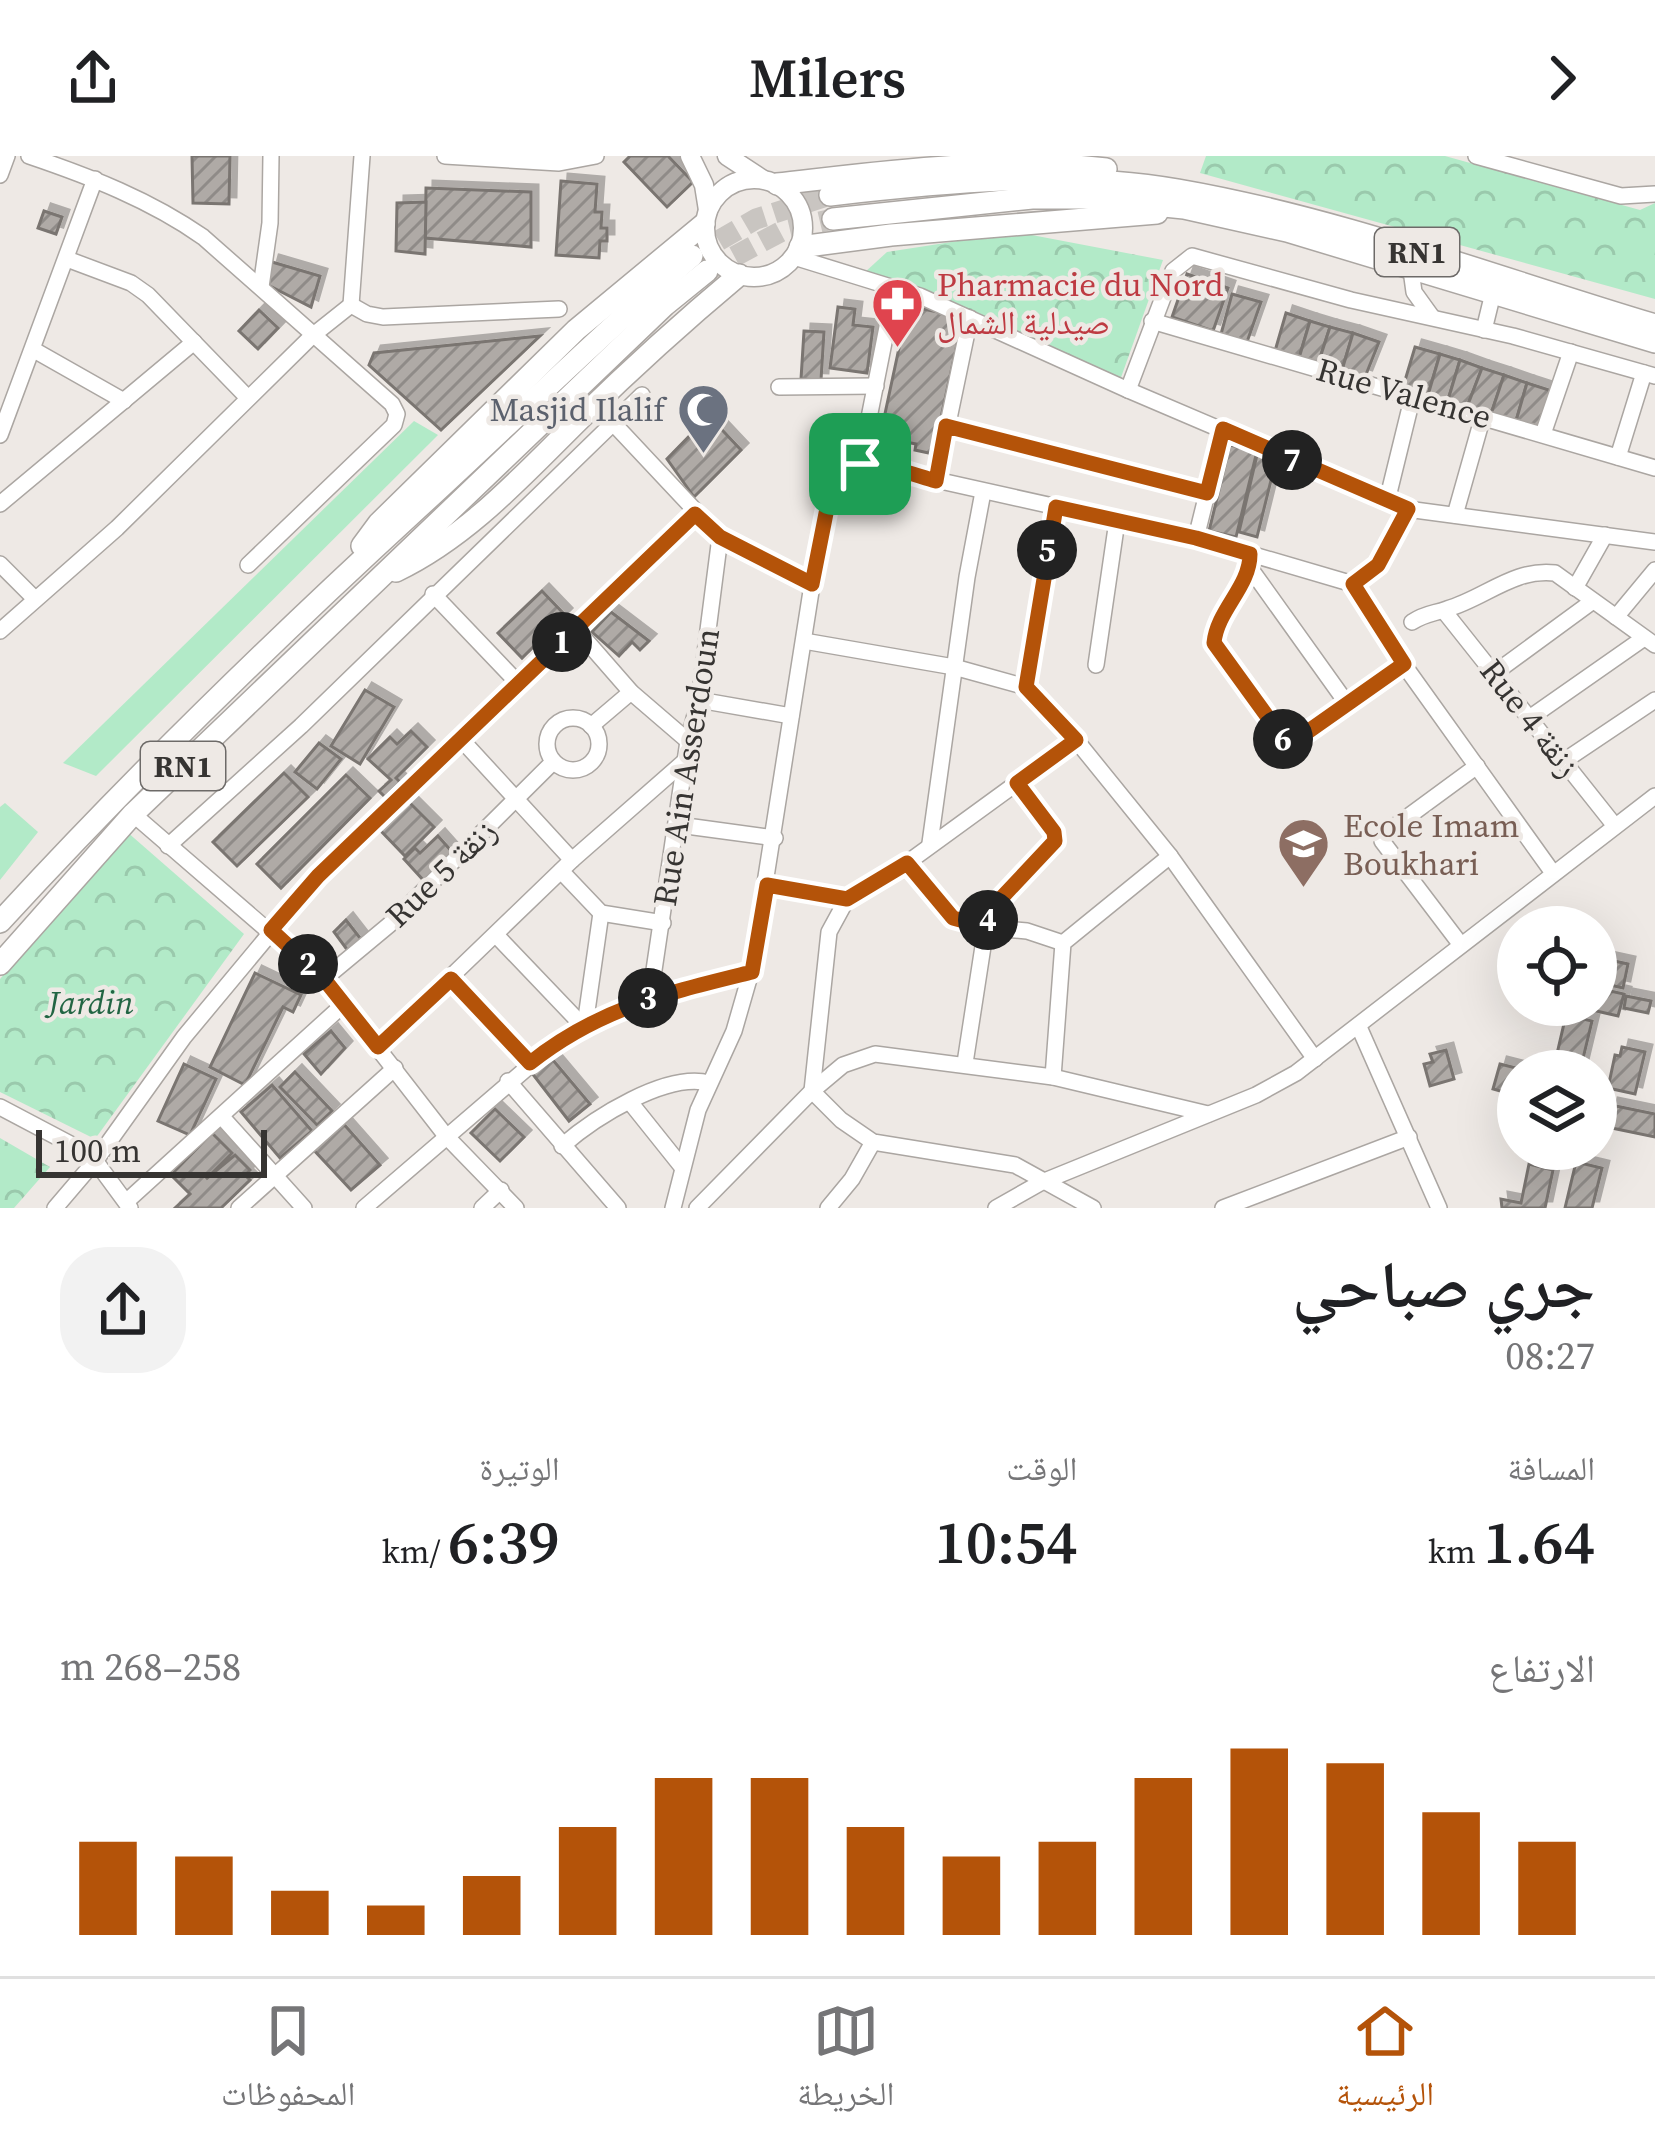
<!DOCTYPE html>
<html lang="ar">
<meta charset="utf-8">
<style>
body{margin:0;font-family:"Source Serif 4","Noto Naskh Arabic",serif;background:#f2f2f2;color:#202124;direction:rtl;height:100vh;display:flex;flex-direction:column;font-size:45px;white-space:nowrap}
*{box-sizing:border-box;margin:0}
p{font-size:39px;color:#757577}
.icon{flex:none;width:66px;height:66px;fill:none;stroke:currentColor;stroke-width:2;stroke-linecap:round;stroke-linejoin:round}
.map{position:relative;height:1052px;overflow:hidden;direction:ltr}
.details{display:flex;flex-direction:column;background:#fff;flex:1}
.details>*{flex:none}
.fabs{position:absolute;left:1497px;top:750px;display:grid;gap:24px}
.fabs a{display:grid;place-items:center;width:120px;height:120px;border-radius:50%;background:#fff;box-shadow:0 12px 48px #0002;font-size:60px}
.scale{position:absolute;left:36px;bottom:30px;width:231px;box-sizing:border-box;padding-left:12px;border:6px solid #363432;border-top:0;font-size:33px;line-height:42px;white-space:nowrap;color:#363432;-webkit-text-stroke:9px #eee9e5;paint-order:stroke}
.pin{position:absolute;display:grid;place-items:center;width:102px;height:102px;color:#fff;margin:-51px;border-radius:24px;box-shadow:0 6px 18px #0006}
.km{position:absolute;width:60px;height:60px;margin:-30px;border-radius:50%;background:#222;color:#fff;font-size:33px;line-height:60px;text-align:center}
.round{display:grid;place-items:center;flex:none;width:126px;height:126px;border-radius:48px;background:#f2f2f2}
.head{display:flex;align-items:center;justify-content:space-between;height:204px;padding:0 60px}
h1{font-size:66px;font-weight:600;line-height:90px}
.figures{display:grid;grid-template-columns:repeat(3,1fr);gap:18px;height:204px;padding:12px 60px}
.figures div{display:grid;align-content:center}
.figures b{font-size:60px;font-weight:600}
.figures small{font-size:33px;font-weight:400}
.figures p{font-size:33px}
.chart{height:336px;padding:24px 60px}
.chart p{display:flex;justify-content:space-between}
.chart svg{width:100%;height:216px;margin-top:12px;stroke:#b45309;stroke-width:6}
header{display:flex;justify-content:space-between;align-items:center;height:156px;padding:0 60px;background:#fff;font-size:54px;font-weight:600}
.tabs{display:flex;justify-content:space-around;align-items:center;height:168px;border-top:3px solid #e0e0e0;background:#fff;font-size:33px;color:#757577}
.tabs a{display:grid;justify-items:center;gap:6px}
.tabs .active{color:#b45309}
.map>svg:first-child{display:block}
</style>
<header><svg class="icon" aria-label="forward" viewBox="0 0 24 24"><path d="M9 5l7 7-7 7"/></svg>Milers<svg class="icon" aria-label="share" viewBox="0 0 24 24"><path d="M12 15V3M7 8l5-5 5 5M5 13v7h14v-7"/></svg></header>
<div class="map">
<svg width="1655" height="1052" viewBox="0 0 1655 1052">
<defs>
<pattern id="park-crowns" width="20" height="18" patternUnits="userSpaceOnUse" patternTransform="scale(3)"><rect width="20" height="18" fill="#b2eac8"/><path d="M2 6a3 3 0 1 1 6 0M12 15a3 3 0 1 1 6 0" fill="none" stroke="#9ac9ac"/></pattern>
<pattern id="building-hatch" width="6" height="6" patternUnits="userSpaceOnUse" patternTransform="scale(3)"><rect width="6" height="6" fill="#afaaa6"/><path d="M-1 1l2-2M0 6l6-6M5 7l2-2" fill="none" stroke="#8f8b88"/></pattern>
<filter id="shadow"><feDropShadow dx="7" dy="-7" stdDeviation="0" flood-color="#0004"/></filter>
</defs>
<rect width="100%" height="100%" fill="#eee9e5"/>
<g fill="#b2eac8">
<path d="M414,265L438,279L96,620L63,607Z"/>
<path d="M5,647L38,676L0,724V651Z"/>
</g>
<g fill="url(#park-crowns)">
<path d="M1206,0H1445L1640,54L1655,47V143L1200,17Z"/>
<path d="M1016,76L1163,104L1119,227L864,117L887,96Z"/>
<path d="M126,675L244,778L95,983L0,936V823Z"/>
<path d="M0,982L50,1011L14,1052H0Z"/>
</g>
<g fill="url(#building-hatch)" stroke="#7a7571" stroke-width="3" filter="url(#shadow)">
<path d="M192,0H230L229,48L193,47Z"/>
<path d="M630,0H668L693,26L667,51L624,6Z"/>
<path d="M561,25L597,28L595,56H602L601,72H607V85H600L599,102L556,99Z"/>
<path d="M426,32L531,36V91L425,82Z"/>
<path d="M426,46L425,98L396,95L397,47Z"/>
<path d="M44,55L62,61L56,78L38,72Z"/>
<path d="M272,106L320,120L311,151L266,128Z"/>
<path d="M1187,118L1228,132L1213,175L1172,161Z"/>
<path d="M1232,138L1261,146L1247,186L1221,178Z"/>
<path d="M908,150L963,161L933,298L915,294L916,288L880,281Z"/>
<path d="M838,151L855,153L853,169L873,171L867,217L830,212Z"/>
<path d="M259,154L278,172L258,193L239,175Z"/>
<path d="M1286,157L1310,165L1299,202L1275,195Z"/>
<path d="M1310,165L1330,171L1318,208L1299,202Z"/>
<path d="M1330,171L1353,177L1342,214L1318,208Z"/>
<path d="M804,175L824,176L821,224L801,223Z"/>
<path d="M1353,177L1379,186L1365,221L1342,214Z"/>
<path d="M540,180L441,274L369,209L374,197Z"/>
<path d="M1415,191L1440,198L1428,239L1403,231Z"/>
<path d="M1440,198L1460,204L1448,244L1428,239Z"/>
<path d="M1460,204L1482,212L1467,251L1448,244Z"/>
<path d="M1482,212L1504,219L1491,258L1467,251Z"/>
<path d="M1504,219L1527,227L1516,265L1491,258Z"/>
<path d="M1527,227L1552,235L1541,273L1516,265Z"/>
<path d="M709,260L741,294L694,341L667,303Z"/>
<path d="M1230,289L1257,295L1236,381L1209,375Z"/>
<path d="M1257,299L1276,304L1257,381L1239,376Z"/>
<path d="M542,435L565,459L522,502L498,477Z"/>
<path d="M611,456L649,485L640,494L632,486L619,500L592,476Z"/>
<path d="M365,534L394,551L360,608L331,590Z"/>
<path d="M411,575L427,591L396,622L403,629L388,644L379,635L391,624L368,603L390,581L397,588Z"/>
<path d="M319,587L341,603L317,633L295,616Z"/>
<path d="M284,617L308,641L237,710L213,686Z"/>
<path d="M346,619L370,642L281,732L257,708Z"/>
<path d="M409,646L434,671L405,700L380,674Z"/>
<path d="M438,680L454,698L425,726L404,703L415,692L420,697Z"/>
<path d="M346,764L364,787L351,799L334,776Z"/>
<path d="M1596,801L1628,808L1623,832L1596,826Z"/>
<path d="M255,817L301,839L293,856L283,851L245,929L210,911Z"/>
<path d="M1597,832L1624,838L1618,860L1592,854L1596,849Z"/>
<path d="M1626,840L1651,845L1648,857L1624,852Z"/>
<path d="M1566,859L1592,865L1580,915H1553Z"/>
<path d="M331,875L345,892L321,918L304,898Z"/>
<path d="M1622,891L1645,896L1635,938L1608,932L1615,899L1620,900Z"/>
<path d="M1446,894L1454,923L1430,930L1424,908L1433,906L1430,898Z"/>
<path d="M547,897L590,948L569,965L528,912Z"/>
<path d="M184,908L216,923L190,979L158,965Z"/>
<path d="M1500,908L1528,915H1518V940L1493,933Z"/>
<path d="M295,916L332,955L317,969L280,931Z"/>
<path d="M272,929L312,975L280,1002L241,956Z"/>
<path d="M1611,949L1655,958V981L1607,971Z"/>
<path d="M495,953L524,981L500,1005L471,977Z"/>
<path d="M341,965L380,1009L351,1034L311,991Z"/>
<path d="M212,977L232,997L206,1023L235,999L250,1014L245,1019L250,1024L221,1052H175L190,1038L171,1019Z"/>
<path d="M1576,1006L1602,1012L1592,1052H1565Z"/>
<path d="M1529,1008L1553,1014L1545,1052H1502L1501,1043L1521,1047Z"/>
</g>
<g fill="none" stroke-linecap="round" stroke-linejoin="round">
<g stroke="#c9c5c1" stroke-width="21" stroke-dasharray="21 10" stroke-linecap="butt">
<path d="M692,100L756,63L830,39"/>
<path d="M707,115L782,75L833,63"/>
</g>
<defs>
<g id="minor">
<path d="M29,0C91,21 150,44 203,81L392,248L397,258L394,269L248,409"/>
<path d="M445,0L559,7L596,0"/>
<path d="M1476,0L1621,40L1655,38"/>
<path d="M0,19L7,0"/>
<path d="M794,101L920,140L1128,234L1407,353L1655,386"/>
<path d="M67,103L131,127L148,139L248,242"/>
<path d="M1411,114L1414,136L1432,161"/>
<path d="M261,131L270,67L271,0"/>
<path d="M351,149L367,158L383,161L559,153"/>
<path d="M351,149L362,0"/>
<path d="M1152,165L1655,312"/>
<path d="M1484,174L1493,137"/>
<path d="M34,194L124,245"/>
<path d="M779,231L876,230"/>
<path d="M1128,234L1173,115L1192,100L1351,144L1513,180L1655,220"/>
<path d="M614,268L720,381L812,429"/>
<path d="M946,270L1207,337"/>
<path d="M1543,278L1571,196"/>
<path d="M0,279L95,23"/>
<path d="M1618,301L1644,217"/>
<path d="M860,307L895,131"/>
<path d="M936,325L970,162"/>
<path d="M1387,345L1413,239"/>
<path d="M0,348L194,186"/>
<path d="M1455,359L1483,260"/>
<path d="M1196,382L1223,273"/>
<path d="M1250,398C1250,431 1217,454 1214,487L1285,585L1296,584L1404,509"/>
<path d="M0,408L35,443"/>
<path d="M1250,412L1348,549"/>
<path d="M1353,428L1378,409L1407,353"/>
<path d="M1575,432L1605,379"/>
<path d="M433,438L518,527"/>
<path d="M1444,455L1615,670"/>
<path d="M1616,461L1655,414"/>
<path d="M1412,466C1426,457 1433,458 1447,453C1485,442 1514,412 1555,417L1655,489"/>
<path d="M576,473L631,536L688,585"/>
<path d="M0,475L117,372L312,180L351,149"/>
<path d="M804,485L954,511L1026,531L1076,584L1170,700L1315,903"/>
<path d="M1096,509L1117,365"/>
<path d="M1496,516L1593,445"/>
<path d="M1026,531L1056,351"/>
<path d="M699,544L791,560"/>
<path d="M1531,561L1644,482"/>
<circle cx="573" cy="588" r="26"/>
<path d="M591,570L631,536"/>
<path d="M460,582L572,704"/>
<path d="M1076,584L907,707L847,743L829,776L812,935L841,964L873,986L1015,1009L1093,1052"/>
<path d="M1564,605L1655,544"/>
<path d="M133,658L324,823L446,980L516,1052"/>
<path d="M679,669L775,682"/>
<path d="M930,687L967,421L983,336"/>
<path d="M168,690L301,570L642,239"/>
<path d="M907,707L953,762L968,770L1027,775L1063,787"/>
<path d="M561,715L601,757L663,767"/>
<path d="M767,729L847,743"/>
<path d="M497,780L583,870"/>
<path d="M1461,789L1382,685L1383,679L1477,610"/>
<path d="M451,822L530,907"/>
<path d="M324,823L389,769L553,606"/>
<path d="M650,841L688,585L699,544L720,381"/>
<path d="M585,869L601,757"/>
<path d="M1359,871L1439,1052"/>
<path d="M378,891L572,704L686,604"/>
<path d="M965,907L986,771L993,751L1055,685L1054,676L1017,627"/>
<path d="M1053,921L1063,787L1170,700"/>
<path d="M508,925L618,1052"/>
<path d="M630,946L682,1011"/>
<path d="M0,951L91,999L130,1052"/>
<path d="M222,961L304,1052"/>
<path d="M562,990C594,962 666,916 709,927"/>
<path d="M126,1046L344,848"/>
<path d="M55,1052L96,1004L184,881L318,720L695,358"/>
<path d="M239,1052L395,912"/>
<path d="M364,1052L562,882L632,847L751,816"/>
<path d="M482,1052L501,1034"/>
<path d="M673,1052L698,954L734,875L751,816L812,429L833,322L839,315L860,307L1196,382L1353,428L1404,509L1553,717"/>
<path d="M697,1052L812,935L843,909L875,898L1053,921L1208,958"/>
<path d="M828,1052L852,1023L873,986"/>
<path d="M996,1052L1042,1026L1256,939L1296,917L1655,640"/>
<path d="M1223,1052L1409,981"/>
</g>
<g id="major">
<path d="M690,0L704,29L708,54"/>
<path d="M727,0L762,23"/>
<circle cx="754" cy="72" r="49"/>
</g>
<g id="highway">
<path d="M777,28C885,16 999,0 1106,13"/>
<path d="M830,39C944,26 1063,14 1178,34C1340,62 1497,122 1655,169"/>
<path d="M833,63L1032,42H1085L1184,52L1287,75L1655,186"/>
<path d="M800,91L891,79L1157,57"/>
<path d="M362,390L379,367L576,174L704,68"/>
<path d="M396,415C469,380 524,318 581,262C632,212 684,165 739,119"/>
<path d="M0,766C132,622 272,486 416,354C509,269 597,181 692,100"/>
<path d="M0,808L133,658L665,149L707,115"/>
</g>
</defs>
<use href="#minor" stroke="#aba6a2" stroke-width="18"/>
<use href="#major" stroke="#aba6a2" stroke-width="21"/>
<use href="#highway" stroke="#aba6a2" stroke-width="24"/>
<use href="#minor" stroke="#fff" stroke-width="15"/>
<use href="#major" stroke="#fff" stroke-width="18"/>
<use href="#highway" stroke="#fff" stroke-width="21"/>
</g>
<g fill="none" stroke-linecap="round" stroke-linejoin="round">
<defs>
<path id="route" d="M946,270L1207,337L1223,273L1408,353L1378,409L1353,428L1404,508L1296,584L1285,585L1214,487C1217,454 1250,431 1250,398L1196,382L1056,351L1026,531L1076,584L1017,627L1054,676L1055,685L993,751L986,771L953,762L907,707L847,743L767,729L752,816C667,837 599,852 530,907L451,823L378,891L324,823L271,774L318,720L695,358L720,381L812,428L833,322C858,295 906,317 936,325Z"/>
</defs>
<use href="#route" stroke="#fff" stroke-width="24"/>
<use href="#route" stroke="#b45309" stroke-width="15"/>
</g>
<defs>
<symbol id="pharmacy-pin" viewBox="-11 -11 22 30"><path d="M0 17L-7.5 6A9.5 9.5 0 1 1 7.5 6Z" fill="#e0444e" stroke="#eee9e5"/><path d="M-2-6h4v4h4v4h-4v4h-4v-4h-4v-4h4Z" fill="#fff"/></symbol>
<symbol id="mosque-pin" viewBox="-11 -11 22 30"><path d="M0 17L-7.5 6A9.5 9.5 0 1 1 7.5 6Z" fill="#6b7280" stroke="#eee9e5"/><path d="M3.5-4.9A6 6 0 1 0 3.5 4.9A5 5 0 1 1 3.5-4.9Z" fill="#fff"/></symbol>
<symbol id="school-pin" viewBox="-11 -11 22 30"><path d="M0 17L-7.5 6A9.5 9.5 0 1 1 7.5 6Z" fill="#8d6e63" stroke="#eee9e5"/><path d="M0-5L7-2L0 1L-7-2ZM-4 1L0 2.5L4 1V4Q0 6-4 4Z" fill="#fff"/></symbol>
</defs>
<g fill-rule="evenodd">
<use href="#pharmacy-pin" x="868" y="118" width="59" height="81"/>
<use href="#mosque-pin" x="674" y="224" width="59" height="81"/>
<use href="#school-pin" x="1274" y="658" width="59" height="81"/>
</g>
<g text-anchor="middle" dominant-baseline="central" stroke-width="9" stroke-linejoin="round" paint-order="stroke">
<g fill="#eee9e5" stroke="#6d6a68" stroke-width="3">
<rect x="1375" y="72" width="84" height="48" rx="9"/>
<rect x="141" y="586" width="84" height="48" rx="9"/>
</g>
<g font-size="30" font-weight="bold" fill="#363432">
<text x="1417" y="96">RN1</text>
<text x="183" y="610">RN1</text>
</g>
<g font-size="33" fill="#be3a42" stroke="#eee9e5" text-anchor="start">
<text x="937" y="128">Pharmacie du Nord<tspan x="937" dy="38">صيدلية الشمال</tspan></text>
</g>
<g font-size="33" fill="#363432" stroke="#eee9e5">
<text transform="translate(1404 237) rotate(16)">Rue Valence</text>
<text transform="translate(1530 562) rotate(52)">Rue 4 زنقة</text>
<text transform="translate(686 611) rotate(-81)">Rue Ain Asserdoun</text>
<text transform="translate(441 717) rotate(-44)">Rue 5 زنقة</text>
</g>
<g font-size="33" fill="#5b616d" stroke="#eee9e5" text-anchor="end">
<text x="665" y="253">Masjid Ilalif</text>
</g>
<g font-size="33" fill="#785e54" stroke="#eee9e5" text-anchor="start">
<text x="1343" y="669">Ecole Imam<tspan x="1343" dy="38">Boukhari</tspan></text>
</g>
<g font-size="33" font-style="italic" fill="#226543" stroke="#eee9e5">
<text x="91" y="846">Jardin</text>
</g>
</g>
</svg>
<div class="fabs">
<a><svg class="icon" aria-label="locate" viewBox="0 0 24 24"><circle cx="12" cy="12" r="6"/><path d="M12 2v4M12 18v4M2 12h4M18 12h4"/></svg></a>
<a><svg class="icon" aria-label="layers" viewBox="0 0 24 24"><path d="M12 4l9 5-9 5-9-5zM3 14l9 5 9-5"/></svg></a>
</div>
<div class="scale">100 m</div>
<div class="pin" style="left:860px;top:308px;background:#1e9e55"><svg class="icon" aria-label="arrive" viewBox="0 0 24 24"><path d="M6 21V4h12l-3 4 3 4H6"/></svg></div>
<b class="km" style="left:562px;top:486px">1</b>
<b class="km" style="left:308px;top:808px">2</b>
<b class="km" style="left:648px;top:842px">3</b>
<b class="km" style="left:988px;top:764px">4</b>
<b class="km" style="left:1047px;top:394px">5</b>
<b class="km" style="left:1283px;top:583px">6</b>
<b class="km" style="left:1292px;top:304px">7</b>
</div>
<section class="details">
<div class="head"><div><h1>جري صباحي</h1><p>08:27</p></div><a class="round"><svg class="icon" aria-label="share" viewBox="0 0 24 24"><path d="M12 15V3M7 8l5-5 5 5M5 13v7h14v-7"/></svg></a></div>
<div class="figures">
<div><p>المسافة</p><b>1.64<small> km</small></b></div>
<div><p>الوقت</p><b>10:54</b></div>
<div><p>الوتيرة</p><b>6:39<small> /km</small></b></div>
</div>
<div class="chart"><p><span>الارتفاع</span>258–268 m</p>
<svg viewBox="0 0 160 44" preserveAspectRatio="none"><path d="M5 44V25M15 44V28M25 44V35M35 44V38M45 44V32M55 44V22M65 44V12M75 44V12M85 44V22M95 44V28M105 44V25M115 44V12M125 44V6M135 44V9M145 44V19M155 44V25"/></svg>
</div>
</section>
<nav class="tabs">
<a class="active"><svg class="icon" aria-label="home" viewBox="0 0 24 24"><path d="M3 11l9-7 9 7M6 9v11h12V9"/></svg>الرئيسية</a>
<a><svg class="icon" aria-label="map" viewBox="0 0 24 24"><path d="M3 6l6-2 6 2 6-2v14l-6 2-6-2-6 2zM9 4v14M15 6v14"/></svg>الخريطة</a>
<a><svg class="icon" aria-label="saved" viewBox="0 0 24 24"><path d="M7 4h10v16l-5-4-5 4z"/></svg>المحفوظات</a>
</nav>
